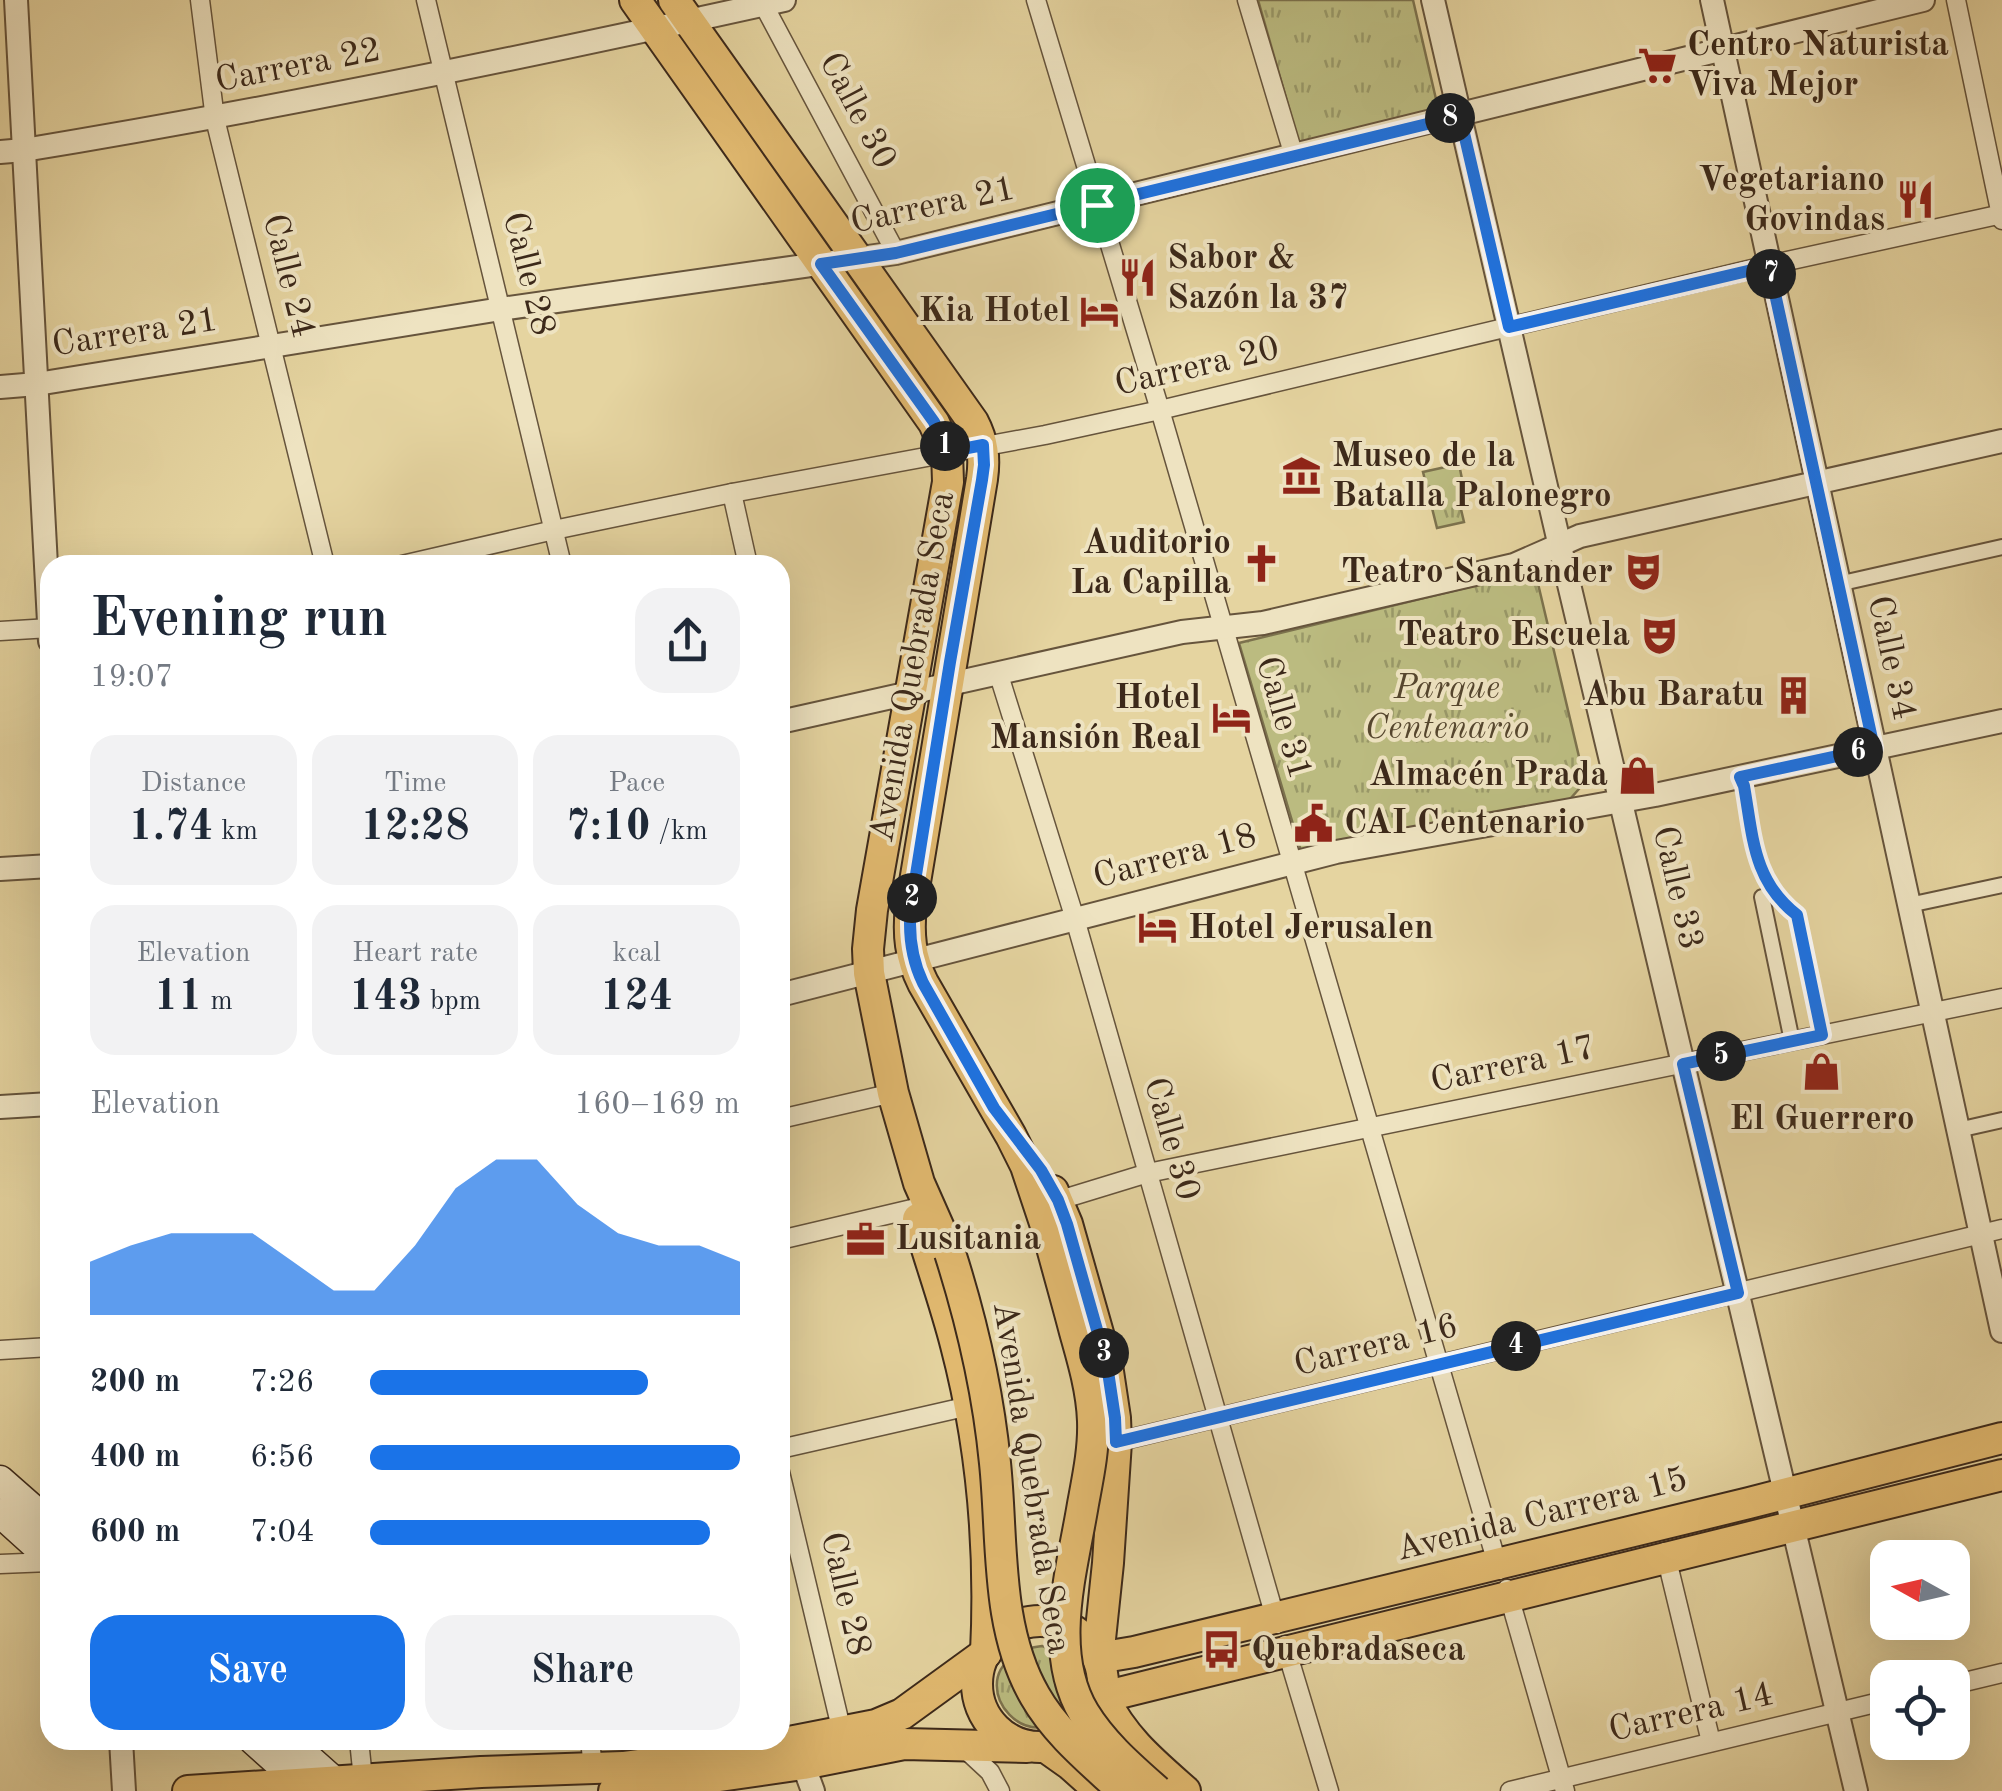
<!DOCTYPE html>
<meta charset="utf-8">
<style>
body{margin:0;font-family:"Old Standard TT",serif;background:#f2f2f3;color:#1f2937;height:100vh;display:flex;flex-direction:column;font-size:38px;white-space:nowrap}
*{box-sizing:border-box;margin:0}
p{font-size:32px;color:#747a83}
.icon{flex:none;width:55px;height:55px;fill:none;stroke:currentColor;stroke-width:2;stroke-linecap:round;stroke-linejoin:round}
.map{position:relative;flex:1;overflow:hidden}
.side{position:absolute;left:40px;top:555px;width:750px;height:1195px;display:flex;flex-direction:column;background:#fff;border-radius:30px;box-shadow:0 10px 40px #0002}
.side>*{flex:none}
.needle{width:65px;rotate:278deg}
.controls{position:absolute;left:1870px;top:1540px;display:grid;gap:20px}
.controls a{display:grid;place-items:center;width:100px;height:100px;border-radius:20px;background:#fff;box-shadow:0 10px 40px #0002;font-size:50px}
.pin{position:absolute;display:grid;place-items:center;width:85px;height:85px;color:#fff;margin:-42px;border:5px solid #fff;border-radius:50%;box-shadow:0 2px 10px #0007}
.km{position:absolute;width:50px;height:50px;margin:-25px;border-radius:50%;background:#222;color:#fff;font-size:28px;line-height:50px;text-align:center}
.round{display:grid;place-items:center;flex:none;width:105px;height:105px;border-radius:30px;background:#f2f2f3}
.headline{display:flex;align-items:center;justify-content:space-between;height:170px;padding:0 50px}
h1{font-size:55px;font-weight:600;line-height:75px}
.metrics{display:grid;grid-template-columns:repeat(3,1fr);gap:15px;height:170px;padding:10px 50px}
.metrics div{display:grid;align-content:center;border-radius:25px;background:#f2f2f3;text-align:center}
.metrics b{font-size:42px;font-weight:600}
.metrics small{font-size:28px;font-weight:400}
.metrics p{font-size:28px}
.chart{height:280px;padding:20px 50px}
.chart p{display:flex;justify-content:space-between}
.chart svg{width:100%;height:180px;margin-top:10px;fill:#1a73e8;opacity:.7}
.action{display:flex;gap:20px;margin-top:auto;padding:20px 50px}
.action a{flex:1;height:115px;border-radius:30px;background:#1a73e8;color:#fff;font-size:40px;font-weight:600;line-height:115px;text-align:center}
.action a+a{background:#f2f2f3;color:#1f2937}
ul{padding:0 50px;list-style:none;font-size:32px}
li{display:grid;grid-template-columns:160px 120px 1fr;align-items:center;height:75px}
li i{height:25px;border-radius:12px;background:#1a73e8}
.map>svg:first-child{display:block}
</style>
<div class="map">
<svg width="2002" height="1791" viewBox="0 0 2002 1791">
<defs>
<pattern id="grass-tufts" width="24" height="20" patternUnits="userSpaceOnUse" patternTransform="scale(2.5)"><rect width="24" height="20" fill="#bbbb80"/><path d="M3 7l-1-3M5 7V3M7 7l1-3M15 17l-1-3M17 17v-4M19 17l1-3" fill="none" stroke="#999868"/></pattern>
</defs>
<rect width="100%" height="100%" fill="#e5d4a0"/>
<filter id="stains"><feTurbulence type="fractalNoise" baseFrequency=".002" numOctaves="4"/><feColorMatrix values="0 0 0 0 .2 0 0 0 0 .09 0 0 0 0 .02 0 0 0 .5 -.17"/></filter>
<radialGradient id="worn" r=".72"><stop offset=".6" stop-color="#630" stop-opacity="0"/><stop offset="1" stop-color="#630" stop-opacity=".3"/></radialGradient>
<g fill="url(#grass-tufts)" stroke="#7c724d" stroke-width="2.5">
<path d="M1258,0H1413L1439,112L1300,147Z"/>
<path d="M1459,464L1466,499L1459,501L1464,522L1437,528L1423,472Z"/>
<path d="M1535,571L1585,782L1570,799L1301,851L1239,643Z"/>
<path d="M1042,1646L1055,1650L1074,1707C1029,1764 967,1687 1013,1657C1024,1650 1030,1647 1042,1646Z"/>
</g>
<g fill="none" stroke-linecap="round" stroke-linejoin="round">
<defs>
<g id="pedestrian">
<path d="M1838,584L2002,547"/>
<path d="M1740,777L1744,786C1753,837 1753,881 1797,915L1822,1035"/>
<path d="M1762,897L1792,1041"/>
<path d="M1909,905L2002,885"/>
<path d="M1958,1130L2002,1120"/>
</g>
<g id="minor">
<path d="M200,0L215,119L325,565"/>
<path d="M426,0L562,565"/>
<path d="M761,0L896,253"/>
<path d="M1036,0L1160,410L1499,1570"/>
<path d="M1247,0L1294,156"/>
<path d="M1956,0L2002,220"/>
<path d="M732,493L748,565"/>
<path d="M402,565L554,530L732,493L1045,435L1160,410L1769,265L2002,214"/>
<path d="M0,631L50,628"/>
<path d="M998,672L1075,919L1277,1624"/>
<path d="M780,1119L893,1093"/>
<path d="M1050,1203L1148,1173L2002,998"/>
<path d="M780,1240L916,1208"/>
<path d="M0,1350L50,1347"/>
<path d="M1116,1442L2002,1229"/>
<path d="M780,1449L969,1406"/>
<path d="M780,1472L842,1732"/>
<path d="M1665,1552L1711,1742"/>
<path d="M0,1564L50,1562"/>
<path d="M1507,1589L1565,1791"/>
<path d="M1285,1645L1329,1791"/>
<path d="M1952,1685L2002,1673"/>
<path d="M359,1740L363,1779"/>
<path d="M590,1740L593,1768"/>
<path d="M963,1747L990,1772L1000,1791"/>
<path d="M1510,1791L1888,1700"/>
</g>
<g id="tertiary">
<path d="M16,0L50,641"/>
<path d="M1433,0L1558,538L1856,1791"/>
<path d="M1712,0L2002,1331"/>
<path d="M0,152L24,150C279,108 532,56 784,0"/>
<path d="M0,387L37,384L501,309L896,253L1923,0"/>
<path d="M780,722L1182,632L1263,623L1514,565L1580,536L2002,441"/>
<path d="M0,869L50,866"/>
<path d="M780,995L1336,852L1655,795L2002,721"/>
<path d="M0,1107L50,1104"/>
<path d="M121,1740L124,1791"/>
<path d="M803,1764L813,1791"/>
</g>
<g id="secondary">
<path d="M0,1480L50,1524"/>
<path d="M0,1513L50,1558"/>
<path d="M253,1740L310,1791"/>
<path d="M288,1740L334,1781"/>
</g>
<g id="primary">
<path d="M635,0L934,423L947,452L948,482L872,910L868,949L869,973L893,1093L919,1183L950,1253"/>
<path d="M674,0L973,422C983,441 985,458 982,479L911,906C908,934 910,957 923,983L1011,1136L1026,1166L1047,1229"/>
<path d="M1053,1191L1067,1224L1107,1365L1115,1418L1116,1442L1108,1563L1098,1658"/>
<path d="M918,1219C930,1261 945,1302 956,1345C982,1444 991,1551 986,1653"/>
<circle cx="1040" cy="1684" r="63"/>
<path d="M1098,1658L1134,1652L1749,1503L2002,1438"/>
<path d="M1103,1697L2002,1475"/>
<path d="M1103,1697C1124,1739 1151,1761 1185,1791"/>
<path d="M1047,1748L1071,1765L1100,1791"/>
<path d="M188,1791L481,1772L623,1767L743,1751L876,1725L902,1714L986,1653"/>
<path d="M614,1791L803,1764L904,1744L1027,1747"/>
</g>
</defs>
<use href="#pedestrian" stroke="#66543c" stroke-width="18"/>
<use href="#minor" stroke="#66543c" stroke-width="21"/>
<use href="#tertiary" stroke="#66543c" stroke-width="26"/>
<use href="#secondary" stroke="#3c291a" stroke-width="31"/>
<use href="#primary" stroke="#3c291a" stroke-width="34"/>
<use href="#pedestrian" stroke="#eee3c1" stroke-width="14"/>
<use href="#minor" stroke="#eee3c1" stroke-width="18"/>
<use href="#tertiary" stroke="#eee3c1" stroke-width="22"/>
<use href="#secondary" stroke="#eee3c1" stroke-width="28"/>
<use href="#primary" stroke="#e2ba70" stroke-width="30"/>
<defs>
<g id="primary-bridge">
<path d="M1047,1229C1056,1263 1066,1297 1075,1332C1083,1360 1092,1391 1093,1421C1094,1449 1088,1477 1083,1504C1072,1571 1047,1651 1084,1713C1103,1744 1130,1767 1157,1791"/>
<path d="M950,1253C972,1322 988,1391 995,1463C1003,1539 995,1627 1035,1696C1056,1733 1092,1762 1123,1791"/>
</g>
</defs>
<use href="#primary-bridge" stroke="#3c291a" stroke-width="34" stroke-linecap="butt"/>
<use href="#primary-bridge" stroke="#e2ba70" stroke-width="30"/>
</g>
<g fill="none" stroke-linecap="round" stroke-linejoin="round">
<defs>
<path id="route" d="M1460,116L1509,327L1769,266L1874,748L1740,777L1744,786C1753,837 1753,881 1797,915L1822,1035L1683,1064L1738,1293L1116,1442L1115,1418L1107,1365L1067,1224L1058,1200L1041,1170L994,1108L923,983C911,958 908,934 911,906L950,662L982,480L984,465L983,445L947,452L934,422L821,264L896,253Z"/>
</defs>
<use href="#route" stroke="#fff" stroke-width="20"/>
<use href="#route" stroke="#1a73e8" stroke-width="12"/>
</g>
<defs>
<symbol id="supermarket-bare" viewBox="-9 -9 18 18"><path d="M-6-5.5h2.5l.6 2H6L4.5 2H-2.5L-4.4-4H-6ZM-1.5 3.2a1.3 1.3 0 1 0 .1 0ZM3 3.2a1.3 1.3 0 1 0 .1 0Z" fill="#8f2418" stroke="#eee3c1" stroke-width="2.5" paint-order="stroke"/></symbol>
<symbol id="restaurant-bare" viewBox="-9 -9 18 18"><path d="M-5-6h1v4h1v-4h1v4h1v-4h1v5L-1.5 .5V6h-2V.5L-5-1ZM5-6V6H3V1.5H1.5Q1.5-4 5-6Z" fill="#8f2418" stroke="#eee3c1" stroke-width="2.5" paint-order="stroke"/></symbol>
<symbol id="hotel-bare" viewBox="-9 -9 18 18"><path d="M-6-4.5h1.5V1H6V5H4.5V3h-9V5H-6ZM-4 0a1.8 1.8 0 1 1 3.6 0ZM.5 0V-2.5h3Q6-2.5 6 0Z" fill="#8f2418" stroke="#eee3c1" stroke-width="2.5" paint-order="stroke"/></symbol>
<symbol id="museum-bare" viewBox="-9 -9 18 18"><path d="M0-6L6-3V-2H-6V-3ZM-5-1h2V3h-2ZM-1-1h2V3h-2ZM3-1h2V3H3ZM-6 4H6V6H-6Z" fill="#8f2418" stroke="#eee3c1" stroke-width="2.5" paint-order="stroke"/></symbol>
<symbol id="church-bare" viewBox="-9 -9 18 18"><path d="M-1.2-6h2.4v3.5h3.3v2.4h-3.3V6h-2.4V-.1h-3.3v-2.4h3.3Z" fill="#8f2418" stroke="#eee3c1" stroke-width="2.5" paint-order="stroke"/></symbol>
<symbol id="theatre-bare" viewBox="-9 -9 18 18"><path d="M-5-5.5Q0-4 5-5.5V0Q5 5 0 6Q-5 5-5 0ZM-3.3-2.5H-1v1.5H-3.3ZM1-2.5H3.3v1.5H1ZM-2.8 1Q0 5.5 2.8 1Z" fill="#8f2418" stroke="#eee3c1" stroke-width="2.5" paint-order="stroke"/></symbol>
<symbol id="building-bare" viewBox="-9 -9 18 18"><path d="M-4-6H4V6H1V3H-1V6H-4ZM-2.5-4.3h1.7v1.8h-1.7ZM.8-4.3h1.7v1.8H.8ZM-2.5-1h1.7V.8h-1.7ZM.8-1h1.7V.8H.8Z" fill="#8f2418" stroke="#eee3c1" stroke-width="2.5" paint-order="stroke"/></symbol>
<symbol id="shop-bare" viewBox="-9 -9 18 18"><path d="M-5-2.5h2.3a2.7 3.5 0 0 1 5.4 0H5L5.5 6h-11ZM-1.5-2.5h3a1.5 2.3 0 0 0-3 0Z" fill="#8f2418" stroke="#eee3c1" stroke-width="2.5" paint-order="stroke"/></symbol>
<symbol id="civic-bare" viewBox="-9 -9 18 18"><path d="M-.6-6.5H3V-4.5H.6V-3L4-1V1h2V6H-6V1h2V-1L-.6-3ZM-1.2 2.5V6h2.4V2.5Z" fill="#8f2418" stroke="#eee3c1" stroke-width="2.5" paint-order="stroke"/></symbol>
<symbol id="office-bare" viewBox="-9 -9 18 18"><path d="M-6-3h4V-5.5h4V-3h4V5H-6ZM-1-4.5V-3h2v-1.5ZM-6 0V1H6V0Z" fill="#8f2418" stroke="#eee3c1" stroke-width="2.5" paint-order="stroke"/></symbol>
<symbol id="bus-bare" viewBox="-9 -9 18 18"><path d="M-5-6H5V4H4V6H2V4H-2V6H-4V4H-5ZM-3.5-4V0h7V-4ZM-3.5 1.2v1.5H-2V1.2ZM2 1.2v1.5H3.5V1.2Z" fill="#8f2418" stroke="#eee3c1" stroke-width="2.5" paint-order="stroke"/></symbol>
</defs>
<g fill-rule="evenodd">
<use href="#supermarket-bare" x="1630" y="38" width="55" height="55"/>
<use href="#restaurant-bare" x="1888" y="172" width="55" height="55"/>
<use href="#restaurant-bare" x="1110" y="250" width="55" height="55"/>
<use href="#hotel-bare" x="1072" y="284" width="55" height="55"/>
<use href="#museum-bare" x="1274" y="448" width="55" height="55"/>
<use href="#church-bare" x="1234" y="536" width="55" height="55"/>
<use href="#theatre-bare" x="1616" y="544" width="55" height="55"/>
<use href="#theatre-bare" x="1632" y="608" width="55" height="55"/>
<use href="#building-bare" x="1766" y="668" width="55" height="55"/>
<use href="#hotel-bare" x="1204" y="690" width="55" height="55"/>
<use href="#shop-bare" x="1610" y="748" width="55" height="55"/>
<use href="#civic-bare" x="1286" y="796" width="55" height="55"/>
<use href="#hotel-bare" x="1130" y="900" width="55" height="55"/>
<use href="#shop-bare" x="1794" y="1044" width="55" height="55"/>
<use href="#office-bare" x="838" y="1212" width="55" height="55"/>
<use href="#bus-bare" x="1194" y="1622" width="55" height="55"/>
</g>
<g text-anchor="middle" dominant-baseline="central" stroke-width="8" stroke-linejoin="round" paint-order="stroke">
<g font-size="35" font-weight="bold" fill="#3c291a" stroke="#eee3c1" text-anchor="end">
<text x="1687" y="45" text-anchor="start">Centro Naturista<tspan x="1687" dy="40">Viva Mejor</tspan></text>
<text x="1885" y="180">Vegetariano<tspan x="1885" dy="40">Govindas</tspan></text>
<text x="1167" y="258" text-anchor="start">Sabor &amp;<tspan x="1167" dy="40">Sazón la 37</tspan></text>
<text x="1070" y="311">Kia Hotel</text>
<text x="1332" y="456" text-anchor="start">Museo de la<tspan x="1332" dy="40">Batalla Palonegro</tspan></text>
<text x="1231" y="543">Auditorio<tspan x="1231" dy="40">La Capilla</tspan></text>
<text x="1613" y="572">Teatro Santander</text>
<text x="1630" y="635">Teatro Escuela</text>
<text x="1764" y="695">Abu Baratu</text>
<text x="1201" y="698">Hotel<tspan x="1201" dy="40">Mansión Real</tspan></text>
<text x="1608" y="775">Almacén Prada</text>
<text x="1344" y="823" text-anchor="start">CAI Centenario</text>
<text x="1188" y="928" text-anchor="start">Hotel Jerusalen</text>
<text x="1822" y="1119" text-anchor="middle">El Guerrero</text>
<text x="895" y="1239" text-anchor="start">Lusitania</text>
<text x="1251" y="1650" text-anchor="start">Quebradaseca</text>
</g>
<g font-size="35" fill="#3c291a" stroke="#eee3c1">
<text transform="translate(298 66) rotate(-11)">Carrera 22</text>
<text transform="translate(857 111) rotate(62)">Calle 30</text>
<text transform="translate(933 206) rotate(-12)">Carrera 21</text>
<text transform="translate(528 274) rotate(76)">Calle 28</text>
<text transform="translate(288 276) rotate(76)">Calle 24</text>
<text transform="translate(135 333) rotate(-9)">Carrera 21</text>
<text transform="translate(1197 367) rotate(-13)">Carrera 20</text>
<text transform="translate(1891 658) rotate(78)">Calle 34</text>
<text transform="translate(913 667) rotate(-80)">Avenida Quebrada Seca</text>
<text transform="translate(1283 718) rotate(74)">Calle 31</text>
<text transform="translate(1175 857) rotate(-15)">Carrera 18</text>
<text transform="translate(1677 888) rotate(77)">Calle 33</text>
<text transform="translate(1513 1065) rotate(-12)">Carrera 17</text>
<text transform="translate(1171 1139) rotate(74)">Calle 30</text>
<text transform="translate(1376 1346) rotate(-14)">Carrera 16</text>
<text transform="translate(1031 1478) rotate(81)">Avenida Quebrada Seca</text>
<text transform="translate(1542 1515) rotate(-14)">Avenida Carrera 15</text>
<text transform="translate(845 1594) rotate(77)">Calle 28</text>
<text transform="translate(1691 1713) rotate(-13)">Carrera 14</text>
</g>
<g font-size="35" font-style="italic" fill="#55462e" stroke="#eee3c1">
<text x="1447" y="688">Parque<tspan x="1447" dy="40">Centenario</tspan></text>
</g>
</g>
<rect width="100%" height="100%" filter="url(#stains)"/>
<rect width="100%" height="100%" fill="url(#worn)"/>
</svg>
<div class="controls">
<a><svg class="needle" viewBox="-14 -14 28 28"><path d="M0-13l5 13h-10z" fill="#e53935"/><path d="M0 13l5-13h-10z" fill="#747a83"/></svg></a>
<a><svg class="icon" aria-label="locate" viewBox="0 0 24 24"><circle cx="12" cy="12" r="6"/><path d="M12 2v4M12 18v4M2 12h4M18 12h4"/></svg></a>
</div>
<div class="pin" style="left:1097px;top:205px;background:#1e9e55"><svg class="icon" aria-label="arrive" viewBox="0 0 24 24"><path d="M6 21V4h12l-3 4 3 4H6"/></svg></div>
<b class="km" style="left:945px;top:446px">1</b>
<b class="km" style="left:912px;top:898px">2</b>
<b class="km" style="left:1104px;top:1353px">3</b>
<b class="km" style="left:1516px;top:1346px">4</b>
<b class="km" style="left:1721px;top:1056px">5</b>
<b class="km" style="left:1858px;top:752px">6</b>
<b class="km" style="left:1771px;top:274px">7</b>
<b class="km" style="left:1450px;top:118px">8</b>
<section class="side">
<div class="headline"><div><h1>Evening run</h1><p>19:07</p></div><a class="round"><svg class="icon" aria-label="share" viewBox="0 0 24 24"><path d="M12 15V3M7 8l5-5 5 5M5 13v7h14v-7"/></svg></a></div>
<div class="metrics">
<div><p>Distance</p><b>1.74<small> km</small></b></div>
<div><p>Time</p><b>12:28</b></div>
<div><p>Pace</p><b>7:10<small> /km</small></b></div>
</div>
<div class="metrics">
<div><p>Elevation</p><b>11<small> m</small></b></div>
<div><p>Heart rate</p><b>143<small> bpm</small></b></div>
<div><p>kcal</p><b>124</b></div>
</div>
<div class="chart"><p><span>Elevation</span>160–169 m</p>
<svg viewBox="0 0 160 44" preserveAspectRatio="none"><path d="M0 44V31L10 27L20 24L30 24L40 24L50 31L60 38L70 38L80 27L90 13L100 6L110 6L120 17L130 24L140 27L150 27L160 31V44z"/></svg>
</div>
<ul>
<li><b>200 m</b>7:26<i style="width:75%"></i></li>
<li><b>400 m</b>6:56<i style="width:100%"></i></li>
<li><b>600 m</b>7:04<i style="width:92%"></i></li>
</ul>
<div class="action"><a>Save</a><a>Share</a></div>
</section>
</div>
